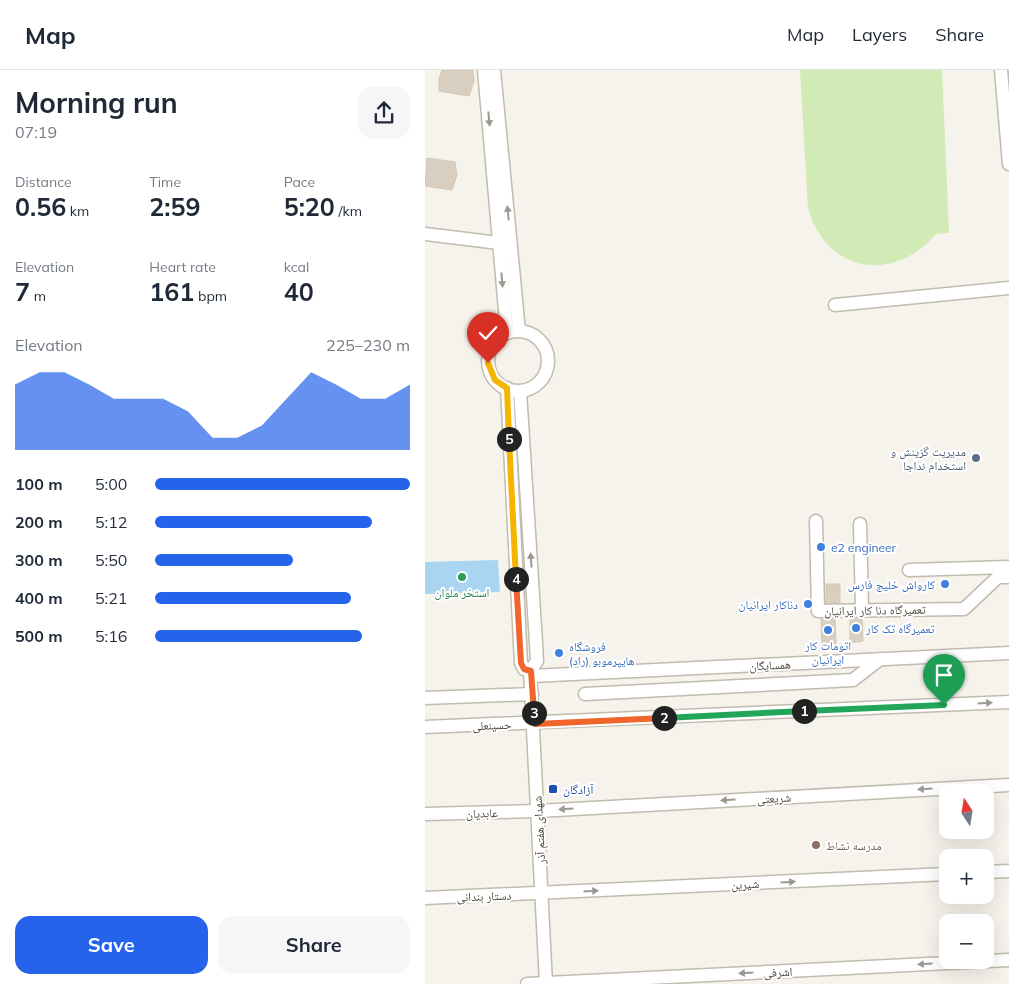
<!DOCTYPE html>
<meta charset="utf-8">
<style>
body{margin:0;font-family:Mulish,"Noto Naskh Arabic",sans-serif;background:#f6f6f7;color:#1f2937;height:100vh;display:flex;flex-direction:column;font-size:19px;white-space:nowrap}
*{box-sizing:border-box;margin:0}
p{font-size:16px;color:#747a83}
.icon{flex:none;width:28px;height:28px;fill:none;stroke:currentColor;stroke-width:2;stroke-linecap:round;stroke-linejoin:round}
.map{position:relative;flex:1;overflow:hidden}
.details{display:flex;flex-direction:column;background:#fff;width:425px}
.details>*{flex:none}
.needle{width:32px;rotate:348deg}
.fabs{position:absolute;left:514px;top:714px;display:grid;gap:10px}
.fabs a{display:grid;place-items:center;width:55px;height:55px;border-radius:10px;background:#fff;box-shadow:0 5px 20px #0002;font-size:25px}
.pin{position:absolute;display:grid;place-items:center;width:42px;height:42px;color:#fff;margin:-51px -21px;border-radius:50% 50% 50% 0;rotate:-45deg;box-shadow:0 0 5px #0007}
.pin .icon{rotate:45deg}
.km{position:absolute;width:25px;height:25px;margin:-12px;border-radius:50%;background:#222;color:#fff;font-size:14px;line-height:25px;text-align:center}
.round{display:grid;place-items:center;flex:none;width:52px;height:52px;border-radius:15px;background:#f6f6f7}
.headline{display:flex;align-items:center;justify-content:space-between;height:85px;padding:0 15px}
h1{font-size:28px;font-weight:700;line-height:38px}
.figures{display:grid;grid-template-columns:repeat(3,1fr);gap:8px;height:85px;padding:5px 15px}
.figures div{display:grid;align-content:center}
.figures b{font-size:25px;font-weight:700}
.figures small{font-size:14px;font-weight:400}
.figures p{font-size:14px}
.chart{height:140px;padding:10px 15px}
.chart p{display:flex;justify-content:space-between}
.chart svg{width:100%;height:90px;margin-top:5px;fill:#2563eb;opacity:.7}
.primary-button{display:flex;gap:10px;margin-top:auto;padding:10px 15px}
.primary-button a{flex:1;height:58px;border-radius:15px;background:#2563eb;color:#fff;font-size:20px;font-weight:700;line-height:58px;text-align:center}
.primary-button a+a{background:#f6f6f7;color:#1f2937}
ul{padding:0 15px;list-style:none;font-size:16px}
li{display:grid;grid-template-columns:80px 60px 1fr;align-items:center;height:38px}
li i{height:12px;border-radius:6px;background:#2563eb}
header{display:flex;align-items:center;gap:30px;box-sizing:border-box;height:70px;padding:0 25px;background:#fff;border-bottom:1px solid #e0e1e3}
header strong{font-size:24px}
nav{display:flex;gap:28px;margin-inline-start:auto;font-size:18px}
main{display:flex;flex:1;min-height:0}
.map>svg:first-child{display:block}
</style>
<header>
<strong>Map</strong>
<nav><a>Map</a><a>Layers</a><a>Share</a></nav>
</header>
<main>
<section class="details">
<div class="headline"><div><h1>Morning run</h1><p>07:19</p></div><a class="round"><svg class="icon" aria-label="share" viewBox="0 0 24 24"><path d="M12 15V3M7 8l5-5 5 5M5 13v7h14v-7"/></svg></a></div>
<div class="figures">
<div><p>Distance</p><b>0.56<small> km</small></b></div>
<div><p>Time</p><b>2:59</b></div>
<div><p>Pace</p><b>5:20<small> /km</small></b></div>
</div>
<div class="figures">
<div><p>Elevation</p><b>7<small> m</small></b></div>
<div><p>Heart rate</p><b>161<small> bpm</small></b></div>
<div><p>kcal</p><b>40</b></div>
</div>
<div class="chart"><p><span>Elevation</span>225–230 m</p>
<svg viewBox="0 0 160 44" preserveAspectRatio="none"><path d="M0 44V12L10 6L20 6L30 12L40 19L50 19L60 19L70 25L80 38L90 38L100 32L110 19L120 6L130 12L140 19L150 19L160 12V44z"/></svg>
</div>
<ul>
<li><b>100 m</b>5:00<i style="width:100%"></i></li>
<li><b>200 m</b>5:12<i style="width:85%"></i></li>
<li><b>300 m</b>5:50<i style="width:54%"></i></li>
<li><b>400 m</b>5:21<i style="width:77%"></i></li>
<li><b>500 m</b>5:16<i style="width:81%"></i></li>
</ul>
<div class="primary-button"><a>Save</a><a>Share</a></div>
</section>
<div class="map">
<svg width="584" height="914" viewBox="0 0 584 914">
<rect width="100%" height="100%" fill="#f6f3ec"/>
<path fill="#d2eab5" d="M375,0H517L524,163L511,164C468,214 401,203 383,138Z"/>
<path fill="#a9d4f2" d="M73,490L75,522L0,524V492Z"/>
<g fill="#d8cfc1" stroke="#d3c7b4">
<path d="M17,0H48L49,11L44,26L14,21V9Z"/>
<path d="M2,88L30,92L32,105L27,120L0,116Z"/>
<rect x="401" y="514" width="14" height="19"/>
<path d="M396,549H410L411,575L397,576Z"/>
<path d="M425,549H437L438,571L425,573Z"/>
</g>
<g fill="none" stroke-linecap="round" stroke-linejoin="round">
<defs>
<g id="minor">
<path d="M59,0L82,263"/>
<path d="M69,0L94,261"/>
<path d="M576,0L584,94"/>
<path d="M0,164L74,173"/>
<path d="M410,235L584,218"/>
<circle cx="93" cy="291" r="30"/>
<path d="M82,318L96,593L99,599L105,601"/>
<path d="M95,321L111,573L112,591L105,601L121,914"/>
<path d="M391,451L393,541L539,539L573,507H584"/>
<path d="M435,454L437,540"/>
<path d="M484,500L584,497"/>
<path d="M106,606L584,583"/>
<path d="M160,624L428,610L455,589"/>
<path d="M0,628L107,624"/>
<path d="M0,657L584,632"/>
<path d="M0,744L113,741L584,715"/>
<path d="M560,802L584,801"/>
<path d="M0,828L522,804"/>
<path d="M102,914L584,890"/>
</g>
</defs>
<use href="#minor" stroke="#c2bbae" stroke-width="15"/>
<use href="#minor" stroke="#fff" stroke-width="12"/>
</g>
<defs><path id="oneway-solid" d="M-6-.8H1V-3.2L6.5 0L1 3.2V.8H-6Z" transform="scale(1.25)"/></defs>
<g fill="#9c9892">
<use href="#oneway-solid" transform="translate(64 49) rotate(85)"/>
<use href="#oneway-solid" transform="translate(83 143) rotate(-96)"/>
<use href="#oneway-solid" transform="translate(77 210) rotate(85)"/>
<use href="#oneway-solid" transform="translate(106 490) rotate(-94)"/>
<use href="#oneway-solid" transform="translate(560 633) rotate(-3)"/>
<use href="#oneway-solid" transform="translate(500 719) rotate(177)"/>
<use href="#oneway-solid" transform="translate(303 730) rotate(177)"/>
<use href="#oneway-solid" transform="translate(141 739) rotate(177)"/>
<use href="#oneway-solid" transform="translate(363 812) rotate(-3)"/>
<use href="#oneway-solid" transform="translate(166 821) rotate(-3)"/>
<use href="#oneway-solid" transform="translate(500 894) rotate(177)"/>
<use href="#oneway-solid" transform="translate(321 903) rotate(177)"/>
</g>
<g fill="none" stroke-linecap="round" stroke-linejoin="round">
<defs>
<path id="split-1" d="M379,641L519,635"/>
<path id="split-2" d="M239,648L379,641"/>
<path id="split-3" d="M109,643L110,654L239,648"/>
<path id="split-4" d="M91,509L96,593L99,599L106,601L109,643"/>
<path id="split-5" d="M84,369L91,509"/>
<path id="split-6" d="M63,293L70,310L82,318L84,369"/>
</defs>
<use href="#split-1" stroke="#fff" stroke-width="10"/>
<use href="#split-2" stroke="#fff" stroke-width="10"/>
<use href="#split-3" stroke="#fff" stroke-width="10"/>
<use href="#split-4" stroke="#fff" stroke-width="10"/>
<use href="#split-5" stroke="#fff" stroke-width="10"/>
<use href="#split-6" stroke="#fff" stroke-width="10"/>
<use href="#split-1" stroke="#22a559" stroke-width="6"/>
<use href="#split-2" stroke="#22a559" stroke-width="6"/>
<use href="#split-3" stroke="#f0652b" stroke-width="6"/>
<use href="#split-4" stroke="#f0652b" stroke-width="6"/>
<use href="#split-5" stroke="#f5b400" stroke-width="6"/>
<use href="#split-6" stroke="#f5b400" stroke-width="6"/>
</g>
<circle fill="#5c6f8a" stroke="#fff" stroke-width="2" cx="551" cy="388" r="5"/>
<g fill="#3f7fe0" stroke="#fff" stroke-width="2">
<circle cx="396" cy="477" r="5"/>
<circle cx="520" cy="514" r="5"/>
<circle cx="383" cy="534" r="5"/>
<circle cx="431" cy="558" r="5"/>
<circle cx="403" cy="560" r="5"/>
<circle cx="134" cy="583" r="5"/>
</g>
<circle fill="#2e9e5b" stroke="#fff" stroke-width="2" cx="37" cy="507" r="5"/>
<rect fill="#1a4fb4" stroke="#fff" stroke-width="2" x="123" y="714" width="10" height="10" rx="2.5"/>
<circle fill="#8d6e63" stroke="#fff" stroke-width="2" cx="391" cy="775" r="5"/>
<g text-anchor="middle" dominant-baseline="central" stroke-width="4" stroke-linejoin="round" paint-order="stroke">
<g font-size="12" fill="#4e5e75" stroke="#fff" text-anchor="end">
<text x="541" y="381">مدیریت گزینش و<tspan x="541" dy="14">استخدام نداجا</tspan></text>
</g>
<g font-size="12" fill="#366cbe" stroke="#fff" text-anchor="start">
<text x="406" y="477">e2 engineer</text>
<text x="510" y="514" text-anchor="end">کارواش خلیج فارس</text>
<text x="373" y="534" text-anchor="end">دناکار ایرانیان</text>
<text x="441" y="558">تعمیرگاه تک کار</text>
<text x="403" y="575" text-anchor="middle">اتومات کار<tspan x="403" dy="14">ایرانیان</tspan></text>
<text x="144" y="576">فروشگاه<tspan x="144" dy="14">هایپرموبو (راد)</tspan></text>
</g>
<g font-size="12" fill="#27864d" stroke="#fff">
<text x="37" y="522">استخر ملوان</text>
</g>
<g font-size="12" fill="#4b4439" stroke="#fff">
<text transform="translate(450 540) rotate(-1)">تعمیرگاه دنا کار ایرانیان</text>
<text transform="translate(345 595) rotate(-3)">همسایگان</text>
<text transform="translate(67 655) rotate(-2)">حسینعلی</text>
<text transform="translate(349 728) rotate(-3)">شریعتی</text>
<text transform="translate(57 743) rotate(-2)">عابدیان</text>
<text transform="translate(114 760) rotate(-93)">شهدای هفتم آذر</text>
<text transform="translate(320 814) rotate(-3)">شیرین</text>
<text transform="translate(59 826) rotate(-2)">دستار بندانی</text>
<text transform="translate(353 902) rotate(-3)">اشرفی</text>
</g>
<g font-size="12" fill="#164399" stroke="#fff" text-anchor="start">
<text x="138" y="719">آزادگان</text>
</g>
<g font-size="12" fill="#785e54" stroke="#fff" text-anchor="start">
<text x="401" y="775">مدرسه نشاط</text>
</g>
</g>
</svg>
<div class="fabs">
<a><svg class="needle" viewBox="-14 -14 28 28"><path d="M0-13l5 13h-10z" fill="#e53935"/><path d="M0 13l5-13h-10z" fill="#747a83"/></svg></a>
<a>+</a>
<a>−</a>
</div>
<div class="pin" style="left:519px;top:635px;background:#1e9e55"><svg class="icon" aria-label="arrive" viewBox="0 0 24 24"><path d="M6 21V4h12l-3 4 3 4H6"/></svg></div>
<div class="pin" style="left:63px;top:293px;background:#d93025"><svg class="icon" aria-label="check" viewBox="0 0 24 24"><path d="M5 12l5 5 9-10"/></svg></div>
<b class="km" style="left:379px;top:641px">1</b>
<b class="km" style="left:239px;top:648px">2</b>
<b class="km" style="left:109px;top:643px">3</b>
<b class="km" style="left:91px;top:509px">4</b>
<b class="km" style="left:84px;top:369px">5</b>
</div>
</main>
